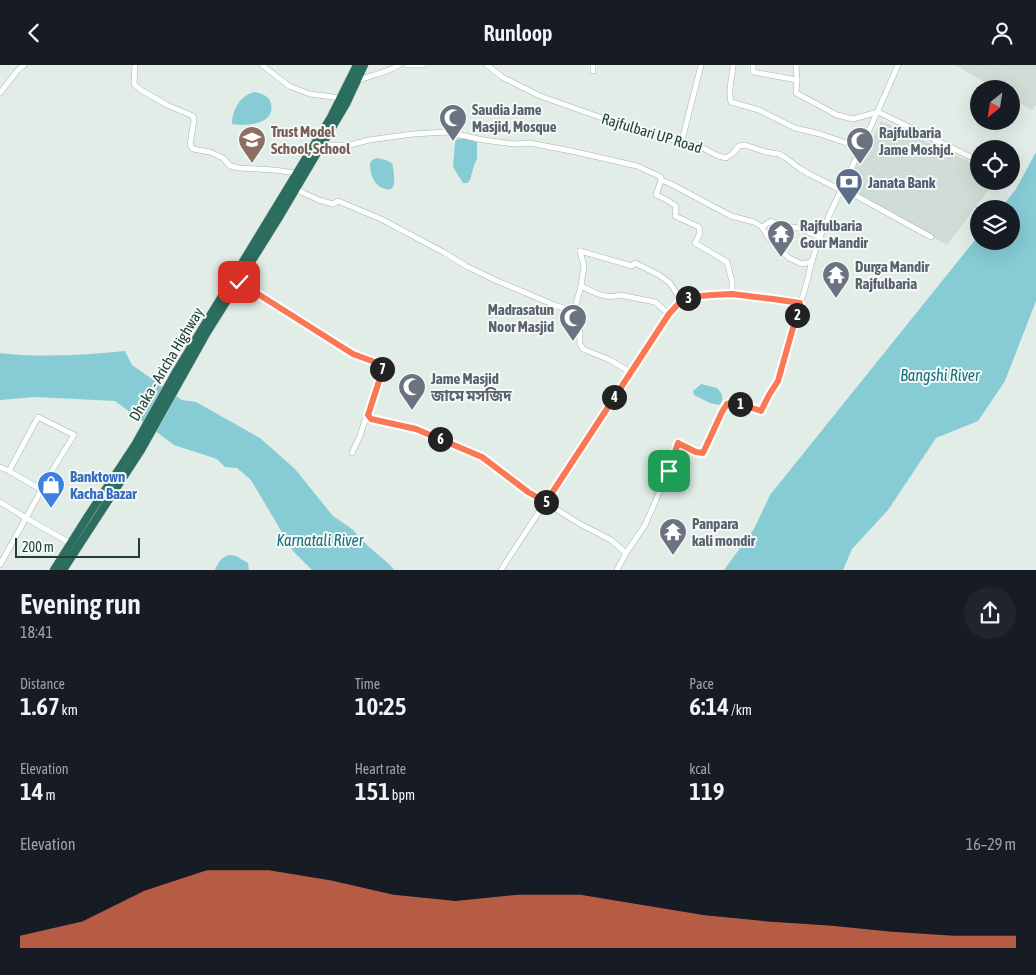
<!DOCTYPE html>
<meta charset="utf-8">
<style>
body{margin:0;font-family:"Asap Condensed","Noto Sans Bengali",sans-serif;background:#20242c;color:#f1f3f6;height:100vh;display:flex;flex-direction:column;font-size:19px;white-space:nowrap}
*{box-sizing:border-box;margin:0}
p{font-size:16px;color:#9ea1a6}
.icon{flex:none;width:28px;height:28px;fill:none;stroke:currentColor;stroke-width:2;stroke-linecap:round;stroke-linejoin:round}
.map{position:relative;height:505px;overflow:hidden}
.details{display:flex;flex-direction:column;background:#171b24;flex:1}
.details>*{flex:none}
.needle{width:32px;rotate:210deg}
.controls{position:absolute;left:970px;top:15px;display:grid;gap:10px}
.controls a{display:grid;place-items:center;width:50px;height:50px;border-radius:50%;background:#171b24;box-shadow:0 5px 20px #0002;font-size:25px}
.scale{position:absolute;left:15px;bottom:12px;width:125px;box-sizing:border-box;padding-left:5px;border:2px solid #213f36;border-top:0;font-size:14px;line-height:18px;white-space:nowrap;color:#213f36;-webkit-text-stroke:4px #f3f9f6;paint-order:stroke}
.pin{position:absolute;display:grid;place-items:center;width:42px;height:42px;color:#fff;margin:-21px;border-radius:10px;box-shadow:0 2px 8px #0006}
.km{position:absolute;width:25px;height:25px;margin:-12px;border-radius:50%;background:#222;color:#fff;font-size:14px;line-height:25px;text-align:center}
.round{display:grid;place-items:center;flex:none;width:52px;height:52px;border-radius:26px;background:#20242c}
.summary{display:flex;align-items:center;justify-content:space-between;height:85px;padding:0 20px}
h1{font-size:28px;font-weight:600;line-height:38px}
.figures{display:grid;grid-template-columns:repeat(3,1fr);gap:8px;height:85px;padding:5px 20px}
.figures div{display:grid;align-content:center}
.figures b{font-size:25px;font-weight:600}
.figures small{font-size:14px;font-weight:400}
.figures p{font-size:14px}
.chart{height:140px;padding:10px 20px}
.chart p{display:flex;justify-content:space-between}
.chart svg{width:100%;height:90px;margin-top:5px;fill:#fa7853;opacity:.7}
header{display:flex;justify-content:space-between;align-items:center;height:65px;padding:0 20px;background:#171b24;font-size:22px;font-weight:600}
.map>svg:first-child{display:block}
</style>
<header><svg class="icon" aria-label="back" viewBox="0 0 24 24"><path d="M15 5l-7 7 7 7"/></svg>Runloop<svg class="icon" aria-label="person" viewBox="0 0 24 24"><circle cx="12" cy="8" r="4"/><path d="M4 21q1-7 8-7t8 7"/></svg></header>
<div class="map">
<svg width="1036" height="505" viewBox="0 0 1036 505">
<rect width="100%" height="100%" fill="#e2ede8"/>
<g fill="#d0ddd7">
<path d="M955,0H1036V40L1032,45L1011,33V24H996Z"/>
<path d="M881,56L979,101V116H995L947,180L846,126L868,73L872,75Z"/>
</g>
<g fill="#87cbd5">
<path d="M255,27C259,28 263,29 267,32C273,37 273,48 267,53C260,60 241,61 232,59C232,45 241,29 255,27Z"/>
<path d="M457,74C463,73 471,75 477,77V94L474,100L470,115L467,118H463L453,102L455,77Z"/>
<path d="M1036,87V236L1005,316L978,356L936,373L888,445L852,484L843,505H724L754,464L770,430L979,170V176H1011V144H1000L1016,124Z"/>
<path d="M377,93L386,95L392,98C393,102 396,118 393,122C392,124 388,125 386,124C374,122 370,109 370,99L372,95Z"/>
<path d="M125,286L132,300L182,335L196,337L260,373L295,404L333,451L352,464L368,481L390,500L394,505H312L293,486L251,415L237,403L225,402L217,394L174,380L115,336L36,332L0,335V288C40,293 85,290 125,286Z"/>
<path d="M701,319L717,323C722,328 725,335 719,340L710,338L694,330L693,326Z"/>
<path d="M231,490L236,491L248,498L249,505H215C218,497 222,491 231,490Z"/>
</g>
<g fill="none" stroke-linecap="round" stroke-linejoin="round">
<defs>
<g id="minor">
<path d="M135,0L134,19L141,25L167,40L193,51L194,55L190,80L193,84L210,87L223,93L230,101L239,103L274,105L297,108"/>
<path d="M262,0L289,21L310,29L341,33"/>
<path d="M407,0H423"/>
<path d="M487,0L502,12L540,31L642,67L699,81L718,91L726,93L732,89L739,81L745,80L766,87L779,89L786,93L799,103L809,109L841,125"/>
<path d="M593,0V6"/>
<path d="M733,0C733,12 727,25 731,37L759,45L795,63L820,69L861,83"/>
<path d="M753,0V7L797,15L796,0"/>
<path d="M797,15L796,28L837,50L853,54L878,47L979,96"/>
<path d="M357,16C371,10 386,8 399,0"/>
<path d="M0,28L18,5L24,0"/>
<path d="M682,76C688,50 695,25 701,0"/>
<path d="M322,80H350L369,75L413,69L447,67L483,75L514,79L530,78L576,87L637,101L661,112V115L656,130L665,134L676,141L675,151L699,162L700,168L695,178L727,197L732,216V229"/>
<path d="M661,115L671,119L731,151L754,157L762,162L768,172L789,193L802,199L811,197"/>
<path d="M842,123L931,172"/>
<path d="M295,124L319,135L333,139L338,136L381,154L445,188L466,201L495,215L557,241L573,246L578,249"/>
<path d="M762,162L771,156C782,162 786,161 798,163C806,165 813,169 820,173"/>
<path d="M580,186L584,201L581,221L575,243L579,256L580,279L583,284L610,295L630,307"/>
<path d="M580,186L632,201L635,198L659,210L670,218L681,235"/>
<path d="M239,217L353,289L380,299L383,304L368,350L371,354L401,359L416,364L482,392L529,427L580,459L611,475L626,488"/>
<path d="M581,221C593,227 606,235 620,230L655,237L669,249"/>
<path d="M352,388L360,371L365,355L368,350"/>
<path d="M0,402L9,406L38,352L74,370L53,404L0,500"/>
<path d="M9,406L42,425"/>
<path d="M0,437L26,453L72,479"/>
<path d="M501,505L630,307L669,249L681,235L689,232L732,229L773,234L800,239"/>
<path d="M617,505L626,488L645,460L669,405L678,378L696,387L703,388L722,347L727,339L735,337L761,346L769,330L778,316L808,213C815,175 835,138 852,102C868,68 883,35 898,0"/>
</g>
<g id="highway">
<path d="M54,505L88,451L135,380L177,305L331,52L357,0"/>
<path d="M63,505L141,385L206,269L278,154L346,39L364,0"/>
</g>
</defs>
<use href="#minor" stroke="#a4b5af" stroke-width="6"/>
<use href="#highway" stroke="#c1c9c7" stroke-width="9"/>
<use href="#minor" stroke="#fff" stroke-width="5"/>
<use href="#highway" stroke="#2b6d5e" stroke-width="8"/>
</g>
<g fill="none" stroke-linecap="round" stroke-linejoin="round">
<defs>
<path id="route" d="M239,217L353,289L380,299L383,304L368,350L371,354L416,364L482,392L528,427L546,437L669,249L681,236L690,232L712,230L732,229L773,234L800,238L778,316L769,330L761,346L735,337L727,339L722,347L703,388L696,387L678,378L669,406"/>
</defs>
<use href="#route" stroke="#fff" stroke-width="10"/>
<use href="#route" stroke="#fa7853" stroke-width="6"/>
</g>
<defs>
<symbol id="mosque-pin" viewBox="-11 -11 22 30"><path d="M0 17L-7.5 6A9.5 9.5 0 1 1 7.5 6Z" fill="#6b7280" stroke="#f3f9f6"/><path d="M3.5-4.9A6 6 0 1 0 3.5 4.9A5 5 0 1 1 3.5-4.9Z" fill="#fff"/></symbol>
<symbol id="school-pin" viewBox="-11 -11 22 30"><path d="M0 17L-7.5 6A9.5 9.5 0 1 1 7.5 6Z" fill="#8d6e63" stroke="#f3f9f6"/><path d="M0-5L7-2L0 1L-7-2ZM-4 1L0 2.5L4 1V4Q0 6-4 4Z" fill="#fff"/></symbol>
<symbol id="bank-pin" viewBox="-11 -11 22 30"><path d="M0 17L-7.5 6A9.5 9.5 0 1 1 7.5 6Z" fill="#5c6f8a" stroke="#f3f9f6"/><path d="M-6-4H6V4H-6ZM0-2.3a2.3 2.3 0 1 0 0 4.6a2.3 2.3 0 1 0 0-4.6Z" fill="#fff"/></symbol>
<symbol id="temple-pin" viewBox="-11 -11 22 30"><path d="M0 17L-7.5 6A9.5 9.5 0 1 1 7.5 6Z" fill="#6b7280" stroke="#f3f9f6"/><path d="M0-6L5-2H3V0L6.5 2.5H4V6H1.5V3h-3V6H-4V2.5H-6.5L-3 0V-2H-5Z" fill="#fff"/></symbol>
<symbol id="shop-pin" viewBox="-11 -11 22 30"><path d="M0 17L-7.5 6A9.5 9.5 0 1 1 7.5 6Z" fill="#3f7fe0" stroke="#f3f9f6"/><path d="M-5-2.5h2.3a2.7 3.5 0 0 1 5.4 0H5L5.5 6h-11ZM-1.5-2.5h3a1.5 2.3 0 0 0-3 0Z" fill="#fff"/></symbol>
</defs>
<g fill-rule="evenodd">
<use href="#mosque-pin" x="437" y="37" width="32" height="43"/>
<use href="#school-pin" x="236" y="59" width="32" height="43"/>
<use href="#mosque-pin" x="844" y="60" width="32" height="43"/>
<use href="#bank-pin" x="833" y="101" width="32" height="43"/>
<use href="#temple-pin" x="765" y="153" width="32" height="43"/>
<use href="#temple-pin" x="820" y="194" width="32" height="43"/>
<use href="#mosque-pin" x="557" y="237" width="32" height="43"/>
<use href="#mosque-pin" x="396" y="306" width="32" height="43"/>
<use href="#shop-pin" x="35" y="404" width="32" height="43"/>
<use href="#temple-pin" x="657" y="451" width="32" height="43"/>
</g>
<g text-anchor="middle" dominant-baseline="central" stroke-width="4" stroke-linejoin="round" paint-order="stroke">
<g font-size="15" font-weight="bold" fill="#5b616d" stroke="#f3f9f6" text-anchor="start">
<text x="472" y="44">Saudia Jame<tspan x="472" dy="17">Masjid, Mosque</tspan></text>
<text x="879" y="67">Rajfulbaria<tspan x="879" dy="17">Jame Moshjd.</tspan></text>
<text x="800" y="160">Rajfulbaria<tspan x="800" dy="17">Gour Mandir</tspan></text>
<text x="855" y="201">Durga Mandir<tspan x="855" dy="17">Rajfulbaria</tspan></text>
<text x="554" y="244" text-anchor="end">Madrasatun<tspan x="554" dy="17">Noor Masjid</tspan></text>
<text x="431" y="313">Jame Masjid<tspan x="431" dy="17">জামে মসজিদ</tspan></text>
<text x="692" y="458">Panpara<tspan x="692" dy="17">kali mondir</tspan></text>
</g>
<g font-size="15" font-weight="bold" fill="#785e54" stroke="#f3f9f6" text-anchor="start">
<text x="271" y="66">Trust Model<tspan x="271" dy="17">School, School</tspan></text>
</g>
<g font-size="15" fill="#213f36" stroke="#f3f9f6">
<text transform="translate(652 68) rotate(17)">Rajfulbari UP Road</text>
<text transform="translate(166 299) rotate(-59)">Dhaka - Aricha Highway</text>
</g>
<g font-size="15" font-weight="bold" fill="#4e5e75" stroke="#f3f9f6" text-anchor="start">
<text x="868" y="117">Janata Bank</text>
</g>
<g font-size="15" font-weight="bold" fill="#366cbe" stroke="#f3f9f6" text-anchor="start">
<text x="70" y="411">Banktown<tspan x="70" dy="17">Kacha Bazar</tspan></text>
</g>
<g font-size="16" font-style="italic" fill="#17707f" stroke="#f3f9f6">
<text x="940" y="310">Bangshi River</text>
<text x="320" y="475">Karnatali River</text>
</g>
</g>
</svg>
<div class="controls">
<a><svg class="needle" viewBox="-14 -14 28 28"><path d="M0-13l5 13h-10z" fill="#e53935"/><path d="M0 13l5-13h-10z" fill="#9ea1a6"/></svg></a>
<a><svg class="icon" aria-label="locate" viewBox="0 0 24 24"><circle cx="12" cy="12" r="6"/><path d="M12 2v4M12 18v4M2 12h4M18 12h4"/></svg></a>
<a><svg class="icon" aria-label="layers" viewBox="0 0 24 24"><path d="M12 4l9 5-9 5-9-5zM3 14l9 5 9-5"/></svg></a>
</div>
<div class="scale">200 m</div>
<div class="pin" style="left:669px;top:406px;background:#1e9e55"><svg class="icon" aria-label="arrive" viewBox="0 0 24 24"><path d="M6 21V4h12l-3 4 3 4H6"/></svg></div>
<div class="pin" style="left:239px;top:217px;background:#d93025"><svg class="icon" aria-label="check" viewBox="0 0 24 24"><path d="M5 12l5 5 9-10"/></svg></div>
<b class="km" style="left:740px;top:339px">1</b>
<b class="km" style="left:797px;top:250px">2</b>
<b class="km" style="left:688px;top:233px">3</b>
<b class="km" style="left:614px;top:332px">4</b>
<b class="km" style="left:546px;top:437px">5</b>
<b class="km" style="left:440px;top:374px">6</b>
<b class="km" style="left:382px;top:304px">7</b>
</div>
<section class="details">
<div class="summary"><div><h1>Evening run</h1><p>18:41</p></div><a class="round"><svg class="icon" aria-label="share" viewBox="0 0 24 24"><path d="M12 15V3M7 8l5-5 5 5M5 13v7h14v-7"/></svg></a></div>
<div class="figures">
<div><p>Distance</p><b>1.67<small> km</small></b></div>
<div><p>Time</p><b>10:25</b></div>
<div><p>Pace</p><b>6:14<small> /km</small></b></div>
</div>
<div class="figures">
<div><p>Elevation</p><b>14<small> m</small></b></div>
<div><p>Heart rate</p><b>151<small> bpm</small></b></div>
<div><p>kcal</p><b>119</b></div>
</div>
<div class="chart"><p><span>Elevation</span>16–29 m</p>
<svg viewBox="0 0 160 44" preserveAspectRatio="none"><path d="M0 44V38L10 31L20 16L30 6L40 6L50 11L60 18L70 21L80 18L90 18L100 23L110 28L120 31L130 33L140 36L150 38L160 38V44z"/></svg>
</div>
</section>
